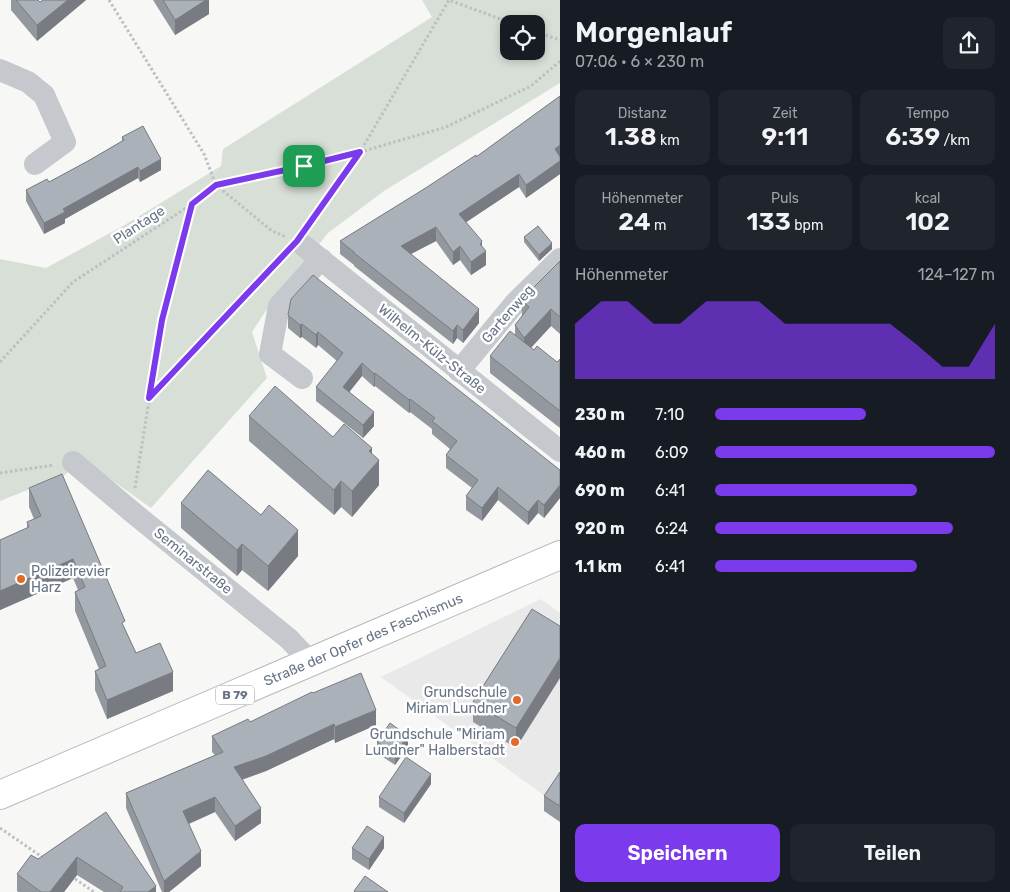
<!DOCTYPE html>
<html lang="de">
<meta charset="utf-8">
<style>
body{margin:0;font-family:Rubik,sans-serif;background:#20242c;color:#f1f3f6;height:100vh;display:flex;flex-direction:column;font-size:19px;white-space:nowrap}
*{box-sizing:border-box;margin:0}
p{font-size:16px;color:#9ea1a6}
.icon{flex:none;width:28px;height:28px;fill:none;stroke:currentColor;stroke-width:2;stroke-linecap:round;stroke-linejoin:round}
.map{position:relative;flex:1;overflow:hidden}
.details{display:flex;flex-direction:column;background:#171b24;width:450px}
.details>*{flex:none}
.tools{position:absolute;left:500px;top:15px;display:grid;gap:10px}
.tools a{display:grid;place-items:center;width:45px;height:45px;border-radius:10px;background:#171b24;box-shadow:0 2px 8px #0003;font-size:25px}
.pin{position:absolute;display:grid;place-items:center;width:42px;height:42px;color:#fff;margin:-21px;border-radius:10px;box-shadow:0 2px 8px #0006}
.round{display:grid;place-items:center;flex:none;width:52px;height:52px;border-radius:10px;background:#20242c}
.head{display:flex;align-items:center;justify-content:space-between;height:85px;padding:0 15px}
h1{font-size:28px;font-weight:600;line-height:38px}
.stats{display:grid;grid-template-columns:repeat(3,1fr);gap:8px;height:85px;padding:5px 15px}
.stats div{display:grid;align-content:center;border-radius:10px;background:#20242c;text-align:center}
.stats b{font-size:25px;font-weight:600}
.stats small{font-size:14px;font-weight:400}
.stats p{font-size:14px}
.chart{height:140px;padding:10px 15px}
.chart p{display:flex;justify-content:space-between}
.chart svg{width:100%;height:90px;margin-top:5px;fill:#7c3aed;opacity:.7}
.button{display:flex;gap:10px;margin-top:auto;padding:10px 15px}
.button a{flex:1;height:58px;border-radius:10px;background:#7c3aed;color:#fff;font-size:20px;font-weight:600;line-height:58px;text-align:center}
.button a+a{background:#20242c;color:#f1f3f6}
ul{padding:0 15px;list-style:none;font-size:16px}
li{display:grid;grid-template-columns:80px 60px 1fr;align-items:center;height:38px}
li i{height:12px;border-radius:6px;background:#7c3aed}
main{display:flex;flex:1;min-height:0}
.map>svg:first-child{display:block}
</style>
<main>
<div class="map">
<svg width="560" height="892" viewBox="0 0 560 892">
<rect width="100%" height="100%" fill="#f7f8f5"/>
<path fill="#e8e9e8" d="M541,599L560,613V807L381,677Z"/>
<path fill="#d8dfd6" fill-rule="evenodd" d="M422,0H560V83L384,191L328,233L265,312L252,332L267,378L151,508L82,459L65,475L0,501V259L46,268L123,226L221,166L223,149L432,17ZM509,24H536V51H509Z"/>
<g fill="none" stroke-linecap="round" stroke-linejoin="round">
<defs>
<g id="major">
<path id="s1" d="M0,795L560,555"/>
</g>
</defs>
<use href="#major" stroke="#b8bbc0" stroke-width="30"/>
<g stroke="#bdbfc2" stroke-width="3" stroke-dasharray="2.5 2.5" stroke-linecap="butt">
<path d="M109,0L204,154L216,185L304,167L360,152L449,0L514,24"/>
<path d="M536,32L560,40"/>
<path d="M308,226L360,152L446,127L531,86L560,61"/>
<path d="M0,362L73,282L192,204L216,185L272,231L286,237"/>
<path d="M149,398L285,254"/>
<path d="M0,473L54,465"/>
<path d="M135,488L162,320L192,204"/>
<path d="M0,828L45,859"/>
<path d="M71,876L94,892"/>
</g>
<g stroke="#c5c8cc" stroke-width="22">
<path d="M0,70L28,82L44,95L65,142L35,164"/>
<path d="M304,246L560,451"/>
<path d="M459,371L516,302L560,259"/>
<path d="M302,378L270,354L279,306L321,259"/>
<path d="M73,462L131,511L289,639L304,655L309,664"/>
</g>
<use href="#major" stroke="#fff" stroke-width="28"/>
</g>
<g fill="#93989f">
<path d="M11,0H38L40,2L43,0H86L37,41L11,10Z"/>
<path d="M153,0H209V14L175,35Z"/>
<path d="M560,96V174L526,198L519,187L466,222L482,246L486,265L471,275L460,260L453,265L436,241L411,254L479,323L463,343L457,338L453,344L354,266V265L340,254V241L476,157Z"/>
<path d="M122,137L161,170L140,182L138,178L65,219V223L44,234L26,201V190L49,182L88,161L122,141Z"/>
<path d="M524,237L552,249L539,261L524,242Z"/>
<path d="M560,261V334L551,326L531,348L557,362L560,359V428L490,373V356L515,335V325L522,317L521,300Z"/>
<path d="M288,315L560,470V498L544,518L538,513L528,525L498,500L482,521L466,510V496L472,488L446,468V455L450,449L432,434V429L410,412L409,413L375,386L374,387L362,376L349,392L374,426L363,438L316,401V387L337,361L318,345L316,348L302,337L300,338L288,328Z"/>
<path d="M249,416L333,437L372,454L379,485L352,517L341,507L334,515L249,441Z"/>
<path d="M29,488L125,629L136,653L173,691L107,719L95,690V671L99,669L75,611V592L78,590L73,578L0,610V540L27,528V522L34,519L29,507Z"/>
<path d="M181,503L298,556L268,591L242,570L237,576L181,528Z"/>
<path d="M532,609L516,748L473,722V702Z"/>
<path d="M313,693L376,725L335,743L334,739L266,771L242,780L261,823L235,841L215,812L189,824L201,866L169,892H162L126,808V793L215,755L212,752V736L250,722Z"/>
<path d="M377,742L408,747L395,765L377,753Z"/>
<path d="M560,772V822L544,811V796Z"/>
<path d="M431,784L404,823L379,807V797Z"/>
<path d="M106,812L156,892H104L77,875L64,892H18L17,891V874Z"/>
<path d="M352,848H384L369,870L352,859Z"/>
</g>
<g fill="#787c82">
<path d="M68,0H86L37,41V25Z"/>
<path d="M206,0H209V14L175,35V20Z"/>
<path d="M560,145V158L555,149Z"/>
<path d="M161,159V170L140,182V171Z"/>
<path d="M560,161V174L526,198V185Z"/>
<path d="M138,167V178L65,219V223L44,234V223L63,209Z"/>
<path d="M519,174V187L459,227V214Z"/>
<path d="M436,227V241L401,259V246Z"/>
<path d="M482,241V254L486,251V265L471,275V262Z"/>
<path d="M552,243V249L539,261V255Z"/>
<path d="M460,246V260L453,265V252Z"/>
<path d="M479,309V323L463,343V330Z"/>
<path d="M551,309V326L524,355V338Z"/>
<path d="M302,324V337L300,338V325Z"/>
<path d="M457,325V338L453,344V331Z"/>
<path d="M318,332V345L316,348V335Z"/>
<path d="M362,363V376L343,400V387Z"/>
<path d="M375,373V386L374,387V374Z"/>
<path d="M410,399V412L409,413V400Z"/>
<path d="M374,412V426L363,438V425Z"/>
<path d="M372,448V468L379,460V485L352,517V491L369,451Z"/>
<path d="M341,481V507L334,515V490Z"/>
<path d="M560,485V498L544,518V505Z"/>
<path d="M498,487V500L482,521V508Z"/>
<path d="M538,500V513L528,525V512Z"/>
<path d="M298,530V556L268,591V566Z"/>
<path d="M242,544V570L237,576V550Z"/>
<path d="M73,559V578L0,610V591Z"/>
<path d="M560,658V678L516,748V728Z"/>
<path d="M173,672V691L107,719V700Z"/>
<path d="M376,710V725L335,743V727Z"/>
<path d="M334,724V739L266,771L234,782V767Z"/>
<path d="M408,736V747L395,765V754Z"/>
<path d="M431,774V784L404,823V813Z"/>
<path d="M215,797V812L183,826V811Z"/>
<path d="M261,808V823L235,841V826Z"/>
<path d="M384,837V848L369,870V859Z"/>
<path d="M201,851V866L169,892H164V881Z"/>
<path d="M77,857V875L64,892H50Z"/>
<path d="M156,886V892H148Z"/>
</g>
<g fill="#abb1b9" stroke="#787c82">
<path d="M16,0H38L40,2L43,0H68L37,25Z"/>
<path d="M163,0H206L175,20Z"/>
<path d="M560,96V145L555,149L560,157V161L526,185L519,174L459,214L482,241L480,244L486,251L471,262L460,246L453,252L436,227L401,246L479,309L463,330L457,325L453,331L354,253V252L340,241L424,189L476,155V157Z"/>
<path d="M143,126L161,159L140,171L138,167L63,209L65,212L44,223L26,190L47,179L49,182L88,161L124,140L122,137Z"/>
<path d="M538,226L552,243L539,255L524,237Z"/>
<path d="M560,261V317L551,309L524,338L515,325L529,307L521,300Z"/>
<path d="M313,275L560,470V485L544,505L538,500L528,512L498,487L482,508L466,496L478,480L446,455L457,441L432,421L435,418L410,399L409,400L375,373L374,374L362,363L343,387L374,412L363,425L316,387L343,353L318,332L316,335L302,324L300,325L288,315L291,299Z"/>
<path d="M510,331L534,350L537,346L557,362L560,359V411L490,356Z"/>
<path d="M275,386L333,437L344,424L372,448L369,451L379,460L352,491L341,481L334,490L249,416Z"/>
<path d="M208,470L261,515L269,505L298,530L268,566L242,544L237,550L181,503Z"/>
<path d="M62,474L125,621L122,623L136,653L160,643L173,672L107,700L95,671L106,666L75,592L85,587L73,559L0,591V540L29,527L27,522L41,516L29,488Z"/>
<path d="M532,609L560,626V658L516,728L473,702Z"/>
<path d="M361,673L376,710L335,727L334,724L266,756L234,767L261,808L235,826L215,797L183,811L201,851L164,881L126,793L223,752L212,736L248,719L250,722L312,692L313,693Z"/>
<path d="M390,723L408,736L395,754L377,742Z"/>
<path d="M406,757L431,774L404,813L379,797Z"/>
<path d="M560,772V806L544,796Z"/>
<path d="M106,812L156,886L148,892H120L123,887L77,857L50,892H41L17,874L31,855L38,859Z"/>
<path d="M367,826L384,837L369,859L352,848Z"/>
<path d="M365,876L388,892H355L354,891Z"/>
</g>
<g fill="none" stroke-linecap="round" stroke-linejoin="round">
<defs>
<path id="route" d="M360,152L297,241L149,398L162,320L192,204L216,185L304,166Z"/>
</defs>
<use href="#route" stroke="#fff" stroke-width="10"/>
<use href="#route" stroke="#7c3aed" stroke-width="6"/>
</g>
<g fill="#e36829" stroke="#fff" stroke-width="2">
<circle cx="21" cy="579" r="5"/>
<circle cx="517" cy="700" r="5"/>
<circle cx="515" cy="742" r="5"/>
</g>
<g text-anchor="middle" dominant-baseline="central" stroke-width="5" stroke-linejoin="round" paint-order="stroke">
<rect fill="#fff" stroke="#949eaa" stroke-width="1" x="216" y="685.5" width="38" height="19" rx="4"/>
<g font-size="12" font-weight="bold" fill="#667486">
<text x="235" y="695">B 79</text>
</g>
<g font-size="14" fill="#667486" stroke="#fff">
<text transform="translate(139 225) rotate(-33)">Plantage</text>
<text transform="translate(508 314) rotate(-49)">Gartenweg</text>
<text transform="translate(432 349) rotate(39)">Wilhelm-Külz-Straße</text>
<text transform="translate(193 561) rotate(39)">Seminarstraße</text>
<text stroke="none"><textPath href="#s1" startOffset="395">Straße der Opfer des Faschismus</textPath></text>
</g>
<g font-size="14" fill="#667486" stroke="#fff" text-anchor="end">
<text x="31" y="571" text-anchor="start">Polizeirevier<tspan x="31" dy="16">Harz</tspan></text>
<text x="507" y="692">Grundschule<tspan x="507" dy="16">Miriam Lundner</tspan></text>
<text x="505" y="734">Grundschule "Miriam<tspan x="505" dy="16">Lundner" Halberstadt</tspan></text>
</g>
</g>
</svg>
<div class="tools">
<a><svg class="icon" aria-label="locate" viewBox="0 0 24 24"><circle cx="12" cy="12" r="6"/><path d="M12 2v4M12 18v4M2 12h4M18 12h4"/></svg></a>
</div>
<div class="pin" style="left:304px;top:166px;background:#1e9e55"><svg class="icon" aria-label="arrive" viewBox="0 0 24 24"><path d="M6 21V4h12l-3 4 3 4H6"/></svg></div>
</div>
<section class="details">
<div class="head"><div><h1>Morgenlauf</h1><p>07:06 · 6 × 230 m</p></div><a class="round"><svg class="icon" aria-label="share" viewBox="0 0 24 24"><path d="M12 15V3M7 8l5-5 5 5M5 13v7h14v-7"/></svg></a></div>
<div class="stats">
<div><p>Distanz</p><b>1.38<small> km</small></b></div>
<div><p>Zeit</p><b>9:11</b></div>
<div><p>Tempo</p><b>6:39<small> /km</small></b></div>
</div>
<div class="stats">
<div><p>Höhenmeter</p><b>24<small> m</small></b></div>
<div><p>Puls</p><b>133<small> bpm</small></b></div>
<div><p>kcal</p><b>102</b></div>
</div>
<div class="chart"><p><span>Höhenmeter</span>124–127 m</p>
<svg viewBox="0 0 160 44" preserveAspectRatio="none"><path d="M0 44V17L10 6L20 6L30 17L40 17L50 6L60 6L70 6L80 17L90 17L100 17L110 17L120 17L130 27L140 38L150 38L160 17V44z"/></svg>
</div>
<ul>
<li><b>230 m</b>7:10<i style="width:54%"></i></li>
<li><b>460 m</b>6:09<i style="width:100%"></i></li>
<li><b>690 m</b>6:41<i style="width:72%"></i></li>
<li><b>920 m</b>6:24<i style="width:85%"></i></li>
<li><b>1.1 km</b>6:41<i style="width:72%"></i></li>
</ul>
<div class="button"><a>Speichern</a><a>Teilen</a></div>
</section>
</main>
